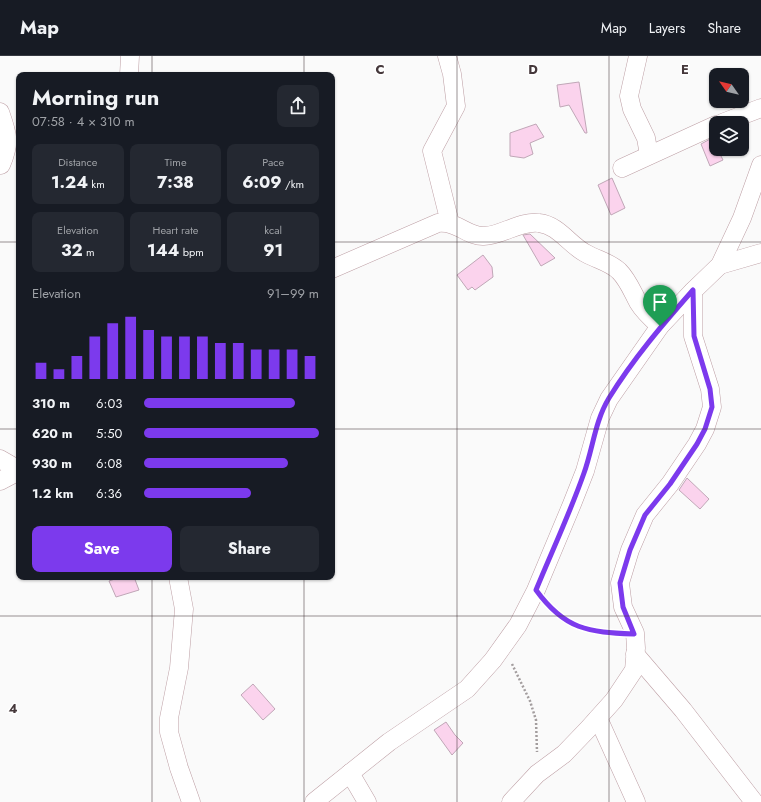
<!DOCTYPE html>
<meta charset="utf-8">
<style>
body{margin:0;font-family:Jost,sans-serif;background:#242831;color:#f1f3f6;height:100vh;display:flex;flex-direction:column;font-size:15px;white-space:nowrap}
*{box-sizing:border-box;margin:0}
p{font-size:13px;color:#9ea1a6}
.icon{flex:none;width:22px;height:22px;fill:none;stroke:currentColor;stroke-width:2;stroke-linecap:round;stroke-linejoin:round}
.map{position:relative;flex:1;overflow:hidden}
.details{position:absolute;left:16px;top:16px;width:319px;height:508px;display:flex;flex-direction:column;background:#171b24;border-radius:8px;box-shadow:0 1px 3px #0004}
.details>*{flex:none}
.needle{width:26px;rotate:304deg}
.fabs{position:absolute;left:709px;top:12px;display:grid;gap:8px}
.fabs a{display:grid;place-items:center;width:40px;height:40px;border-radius:8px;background:#171b24;box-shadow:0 1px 3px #0004;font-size:20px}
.pin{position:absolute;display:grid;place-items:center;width:34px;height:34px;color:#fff;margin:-41px -17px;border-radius:50% 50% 50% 0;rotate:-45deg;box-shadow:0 0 4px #0007}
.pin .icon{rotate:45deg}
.round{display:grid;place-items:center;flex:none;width:42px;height:42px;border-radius:8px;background:#242831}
.summary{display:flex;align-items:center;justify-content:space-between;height:68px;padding:0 16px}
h1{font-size:22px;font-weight:700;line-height:30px}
.figures{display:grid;grid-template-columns:repeat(3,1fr);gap:6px;height:68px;padding:4px 16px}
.figures div{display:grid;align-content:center;border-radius:8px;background:#242831;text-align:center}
.figures b{font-size:17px;font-weight:700}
.figures small{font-size:11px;font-weight:400}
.figures p{font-size:11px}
.chart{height:112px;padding:8px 16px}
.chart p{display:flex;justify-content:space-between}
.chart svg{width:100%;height:72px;margin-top:4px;stroke:#7c3aed;stroke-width:6}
.cta{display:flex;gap:8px;margin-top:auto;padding:8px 16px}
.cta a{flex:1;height:46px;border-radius:8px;background:#7c3aed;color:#fff;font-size:16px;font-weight:700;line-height:46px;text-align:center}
.cta a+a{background:#242831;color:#f1f3f6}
ul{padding:0 16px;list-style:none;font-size:13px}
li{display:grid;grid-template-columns:64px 48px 1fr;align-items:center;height:30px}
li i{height:10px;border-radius:5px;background:#7c3aed}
header{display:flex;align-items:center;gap:24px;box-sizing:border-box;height:56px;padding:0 20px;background:#171b24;border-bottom:1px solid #363941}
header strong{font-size:19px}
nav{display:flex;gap:22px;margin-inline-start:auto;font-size:14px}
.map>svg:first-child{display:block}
</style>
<header>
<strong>Map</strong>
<nav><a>Map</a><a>Layers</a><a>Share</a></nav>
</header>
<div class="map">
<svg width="761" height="746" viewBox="0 0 761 746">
<rect width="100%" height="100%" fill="#fafafa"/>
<g fill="#fbd3ed" stroke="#c0a7b7">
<path d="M579,26L587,77H585L569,49L560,51L557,29Z"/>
<path d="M536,68L544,81L530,87L533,98L524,102L510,100V77Z"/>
<path d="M712,82L723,104L710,110L701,88Z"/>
<path d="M612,122L625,152L611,159L598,129Z"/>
<path d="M530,178L555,202L541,210L523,179Z"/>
<path d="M483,199L492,211L493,221L475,234L472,231L468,234L457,219Z"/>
<path d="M687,422L709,443L700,453L679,434Z"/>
<path d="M121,521H134L139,534L116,541L109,525Z"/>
<path d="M253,628L275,653L263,664L241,639Z"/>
<path d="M446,666L455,679L463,687L452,699L434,674Z"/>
</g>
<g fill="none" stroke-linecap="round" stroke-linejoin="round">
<defs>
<g id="street">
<path d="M447,0L452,18L456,50L432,95L450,167"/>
<path d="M638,0L629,40L632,53L646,82L649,99"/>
<path d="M129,19L130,0"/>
<path d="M0,56C8,79 11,86 1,109"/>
<path d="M722,67L761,52"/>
<path d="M622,112L716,69"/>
<path d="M720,209L761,197"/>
<path d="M332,213L438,167C458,165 468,181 484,180C501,180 521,164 539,167C559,169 570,190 587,198C598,204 609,206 619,215C628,224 632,235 638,246C644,256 652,263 660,270"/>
<path d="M0,403L19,414"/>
<path d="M0,425L19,415"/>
<path d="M178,521L184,553L179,612L169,662V676L179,712L191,746"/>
<path d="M635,598L683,654L754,746"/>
<path d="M598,662L636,746"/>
<path d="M350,717L367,746"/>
<path d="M314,746L389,686L467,633L493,604L518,569L536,534L572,448L585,415L600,362L609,343L660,270L693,235L720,209L742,162L761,109"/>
<path d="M511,746L537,718L564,698L588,673L614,644L634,614L636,592L635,577L623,551L620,527L630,494L645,459L670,428L697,388L705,373L712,351L710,333L693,280V235"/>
</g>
</defs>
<use href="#street" stroke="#bd9ea4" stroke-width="19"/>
<g stroke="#a39d9e" stroke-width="2.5" stroke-dasharray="2 2" stroke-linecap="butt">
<path d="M547,549C570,569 585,575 616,577"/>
<path d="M512,608L530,645L536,664L537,696"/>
</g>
<use href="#street" stroke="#fff" stroke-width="18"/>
</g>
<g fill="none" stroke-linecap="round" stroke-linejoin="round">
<defs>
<path id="route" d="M693,234L694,280L710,333L712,351L705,373L697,388L670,428L645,459L630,494L620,527L623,551L634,578C588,576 565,574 536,534C552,495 570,457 584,417C593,392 595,365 609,342C633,303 663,268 693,234Z"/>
</defs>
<use href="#route" stroke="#fff" stroke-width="8"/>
<use href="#route" stroke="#7c3aed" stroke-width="5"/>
</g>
<path fill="none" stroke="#45383b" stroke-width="1" stroke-opacity="0.55" d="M152,0V19M304,0V19M457,0V746M609,0V746M0,186H19M332,186H761M0,373H19M332,373H761M152,521V746M304,521V746M0,560H761"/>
<g font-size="13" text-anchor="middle" font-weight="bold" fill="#45383b" stroke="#fff" stroke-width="3" stroke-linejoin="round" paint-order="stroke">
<text x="380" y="18">C</text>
<text x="533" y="18">D</text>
<text x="685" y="18">E</text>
<text x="13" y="657">4</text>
</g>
</svg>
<div class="fabs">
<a><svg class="needle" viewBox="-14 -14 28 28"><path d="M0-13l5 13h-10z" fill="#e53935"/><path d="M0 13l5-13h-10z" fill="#9ea1a6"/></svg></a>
<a><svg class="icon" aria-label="layers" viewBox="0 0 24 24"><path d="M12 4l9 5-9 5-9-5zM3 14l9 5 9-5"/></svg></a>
</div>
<div class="pin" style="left:660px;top:270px;background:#1e9e55"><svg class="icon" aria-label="arrive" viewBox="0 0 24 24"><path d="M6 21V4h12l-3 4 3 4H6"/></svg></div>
<section class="details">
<div class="summary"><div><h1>Morning run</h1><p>07:58 · 4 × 310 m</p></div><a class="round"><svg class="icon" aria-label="share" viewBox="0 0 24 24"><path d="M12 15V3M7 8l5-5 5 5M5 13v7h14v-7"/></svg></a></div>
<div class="figures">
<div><p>Distance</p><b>1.24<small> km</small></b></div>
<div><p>Time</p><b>7:38</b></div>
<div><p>Pace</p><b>6:09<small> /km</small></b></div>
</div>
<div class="figures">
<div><p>Elevation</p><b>32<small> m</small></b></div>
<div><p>Heart rate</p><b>144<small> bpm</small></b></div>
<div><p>kcal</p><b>91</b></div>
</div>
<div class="chart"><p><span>Elevation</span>91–99 m</p>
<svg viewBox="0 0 160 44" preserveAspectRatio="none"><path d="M5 44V34M15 44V38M25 44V30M35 44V18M45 44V10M55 44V6M65 44V14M75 44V18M85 44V18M95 44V18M105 44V22M115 44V22M125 44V26M135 44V26M145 44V26M155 44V30"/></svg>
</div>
<ul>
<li><b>310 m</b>6:03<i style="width:86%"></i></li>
<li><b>620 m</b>5:50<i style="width:100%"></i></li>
<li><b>930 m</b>6:08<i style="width:82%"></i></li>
<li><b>1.2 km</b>6:36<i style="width:61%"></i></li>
</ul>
<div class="cta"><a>Save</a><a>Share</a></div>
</section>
</div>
